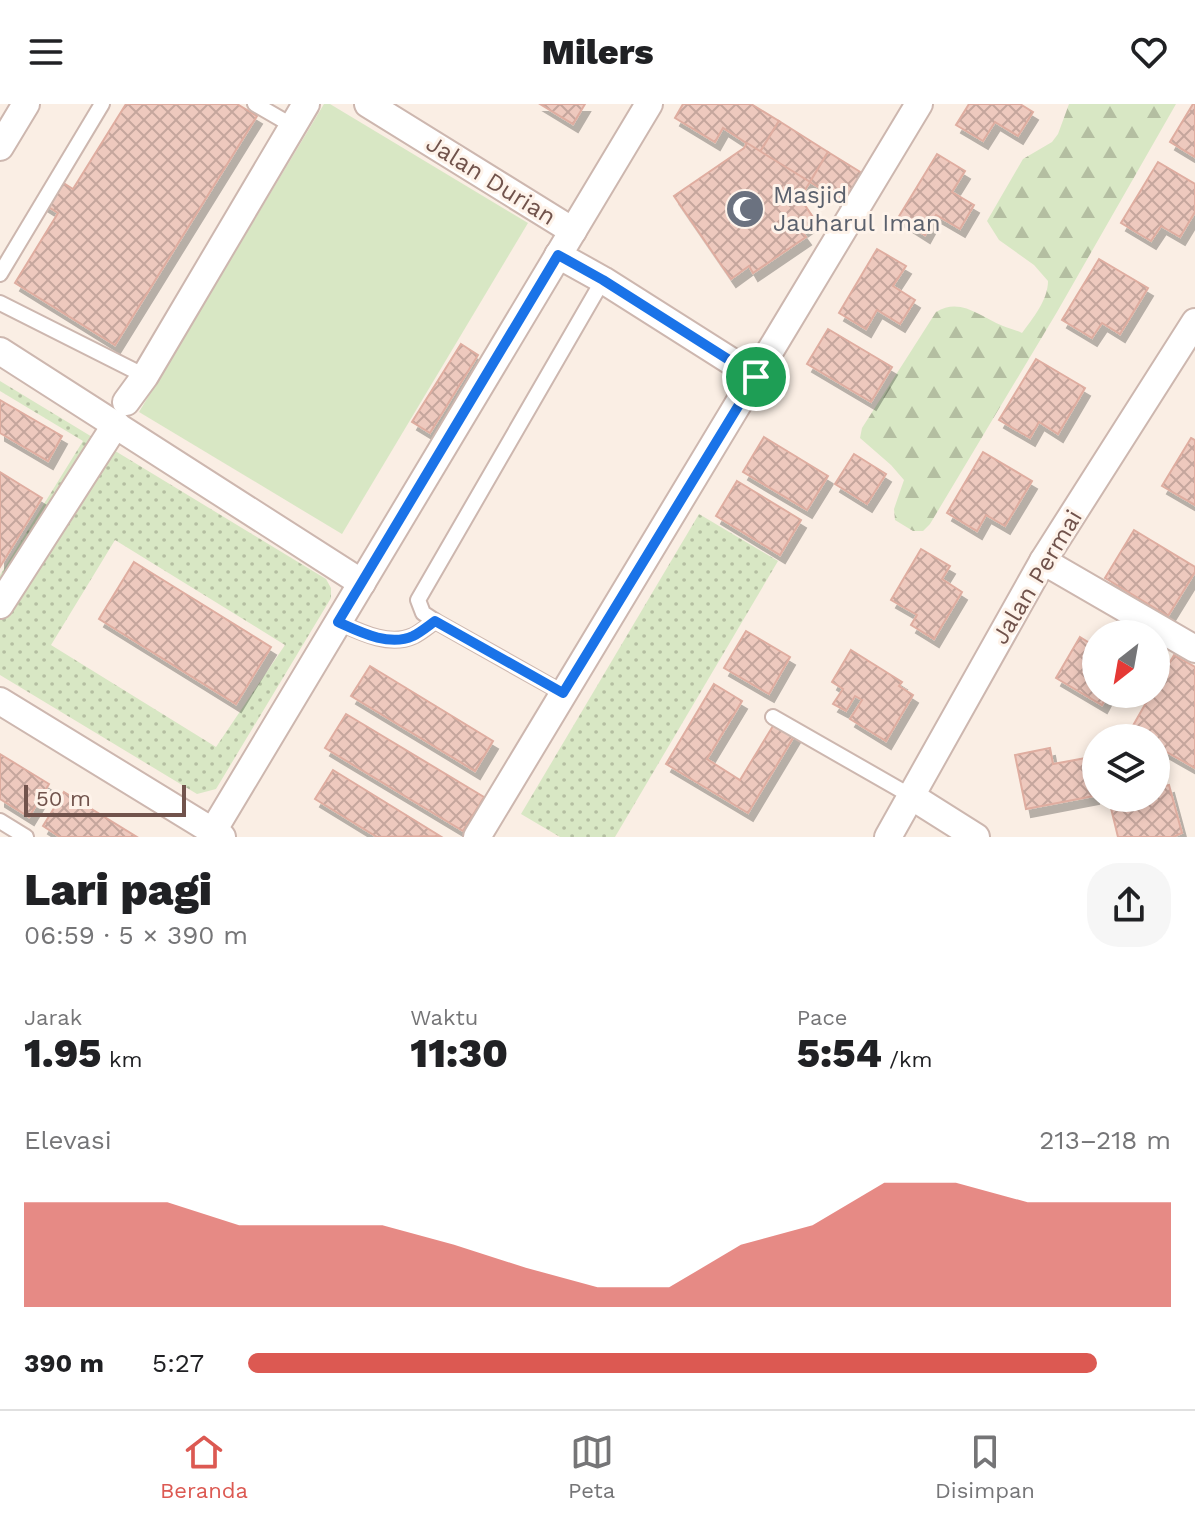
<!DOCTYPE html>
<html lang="id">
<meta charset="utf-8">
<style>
body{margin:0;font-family:"Work Sans",sans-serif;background:#f6f6f6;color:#202124;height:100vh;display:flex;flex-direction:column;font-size:30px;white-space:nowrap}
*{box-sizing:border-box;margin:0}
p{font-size:26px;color:#757577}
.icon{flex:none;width:44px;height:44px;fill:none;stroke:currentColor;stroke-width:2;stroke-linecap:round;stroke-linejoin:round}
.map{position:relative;height:733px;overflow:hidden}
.sheet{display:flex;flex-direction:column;background:#fff;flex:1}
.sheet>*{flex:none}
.needle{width:52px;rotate:211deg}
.tools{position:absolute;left:1082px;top:516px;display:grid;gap:16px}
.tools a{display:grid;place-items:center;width:88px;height:88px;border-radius:50%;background:#fff;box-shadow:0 4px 12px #0003;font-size:40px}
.scale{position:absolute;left:24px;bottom:20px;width:162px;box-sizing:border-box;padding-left:8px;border:4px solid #71534c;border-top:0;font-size:22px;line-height:28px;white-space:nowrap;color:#71534c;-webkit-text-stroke:6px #fef3ea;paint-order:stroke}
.pin{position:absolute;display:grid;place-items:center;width:68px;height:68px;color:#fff;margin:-34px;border:4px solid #fff;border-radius:50%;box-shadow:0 2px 8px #0007}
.round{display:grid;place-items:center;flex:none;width:84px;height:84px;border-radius:32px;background:#f6f6f6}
.head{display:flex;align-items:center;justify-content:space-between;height:136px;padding:0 24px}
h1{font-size:44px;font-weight:800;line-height:60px}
.figures{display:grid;grid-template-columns:repeat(3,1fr);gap:12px;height:136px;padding:8px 24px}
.figures div{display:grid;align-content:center}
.figures b{font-size:40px;font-weight:800}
.figures small{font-size:22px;font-weight:400}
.figures p{font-size:22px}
.chart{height:224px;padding:16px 24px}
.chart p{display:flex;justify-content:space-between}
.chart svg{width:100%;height:144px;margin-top:8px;fill:#dc5952;opacity:.7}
ul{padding:0 24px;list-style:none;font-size:26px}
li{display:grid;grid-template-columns:128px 96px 1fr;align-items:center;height:60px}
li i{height:20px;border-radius:10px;background:#dc5952}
header{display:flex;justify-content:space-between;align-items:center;height:104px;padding:0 24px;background:#fff;font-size:36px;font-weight:800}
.tab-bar{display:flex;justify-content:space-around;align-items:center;height:112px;border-top:2px solid #e0e0e0;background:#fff;font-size:22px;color:#757577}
.tab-bar a{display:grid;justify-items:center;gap:4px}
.tab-bar .active{color:#dc5952}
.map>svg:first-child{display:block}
</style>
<header><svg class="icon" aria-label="menu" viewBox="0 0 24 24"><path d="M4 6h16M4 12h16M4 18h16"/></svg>Milers<svg class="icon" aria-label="heart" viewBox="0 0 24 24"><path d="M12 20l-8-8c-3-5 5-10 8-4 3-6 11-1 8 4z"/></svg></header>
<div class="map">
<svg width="1195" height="733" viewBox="0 0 1195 733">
<defs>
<pattern id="grass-dots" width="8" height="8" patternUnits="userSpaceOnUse" patternTransform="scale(2)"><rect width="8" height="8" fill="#d8e7c4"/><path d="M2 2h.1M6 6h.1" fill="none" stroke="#b4bea1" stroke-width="1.8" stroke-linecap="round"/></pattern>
<pattern id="forest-firs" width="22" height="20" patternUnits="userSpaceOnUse" patternTransform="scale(2)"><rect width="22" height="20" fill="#d8e7c4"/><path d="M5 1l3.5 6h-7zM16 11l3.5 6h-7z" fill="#b4bea1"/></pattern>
<pattern id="building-cross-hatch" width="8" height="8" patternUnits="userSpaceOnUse" patternTransform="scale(2)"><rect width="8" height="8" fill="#eec9be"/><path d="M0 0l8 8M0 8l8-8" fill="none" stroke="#c5a69d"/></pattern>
<filter id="shadow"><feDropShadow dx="5" dy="8" stdDeviation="0" flood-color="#0004"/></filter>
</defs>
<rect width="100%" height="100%" fill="#faeee4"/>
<g fill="url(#grass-dots)" fill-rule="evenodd">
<path d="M0,277L326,475L331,484V494L216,685L197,690L0,571V471L83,337L0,287ZM115,436L285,541L216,643L51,541Z"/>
<path d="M699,410L778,457L615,733H560L521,710Z"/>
</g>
<path fill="url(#forest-firs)" d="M1069,0H1176L1057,208L930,420L923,427H913L895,416L894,405L904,376L891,361L860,334L862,324L936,208C961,193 980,213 1003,222C1010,225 1016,226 1022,229C1033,214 1048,196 1048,177L1034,161L999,136L987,117L1023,55L1052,38L1058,30Z"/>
<path fill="#d8e7c4" d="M324,0H330L528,119L342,430L139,308Z"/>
<g fill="url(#building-cross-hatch)" stroke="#dfada0" stroke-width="2" filter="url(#shadow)">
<path d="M126,0H237L257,12L115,241L15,179L58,109L42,99L57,75L73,85Z"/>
<path d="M540,0H585L573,20Z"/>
<path d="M683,0H751L779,17L760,48L723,24L715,38L675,14Z"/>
<path d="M969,0H1020L1033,8L1018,32L995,18L983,37L956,21Z"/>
<path d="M1193,0H1195V53L1170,38Z"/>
<path d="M779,17L828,48L810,78L760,48Z"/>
<path d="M747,39L810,78L800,94L815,116L801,126L806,133L753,169L749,162L731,175L674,92L744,44Z"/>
<path d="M828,48L862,69L844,99L810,78Z"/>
<path d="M937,50L965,67L952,88L974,101L960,125L936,111L925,131L898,114Z"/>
<path d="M1158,58L1195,80V108L1180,133L1161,122L1151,137L1121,119Z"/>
<path d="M877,145L906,162L893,182L915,196L900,220L877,206L866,225L839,209Z"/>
<path d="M1099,155L1148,184L1120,230L1102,219L1092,234L1062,216Z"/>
<path d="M828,225L892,263L871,298L807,260Z"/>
<path d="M461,240L478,251L430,329L412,318Z"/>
<path d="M1036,255L1085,284L1058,330L1039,318L1030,334L999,316Z"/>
<path d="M0,296L62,332L48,357L0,329Z"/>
<path d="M764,333L828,372L807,406L743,368Z"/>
<path d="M1191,334L1195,336V401L1162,382Z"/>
<path d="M983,348L1032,377L1005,422L986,411L977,427L947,409Z"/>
<path d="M854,350L886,370L867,400L835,380Z"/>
<path d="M0,368L42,394L0,463Z"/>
<path d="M737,377L801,416L780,451L716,412Z"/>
<path d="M1134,426L1195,463V468L1168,512L1105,474Z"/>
<path d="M921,445L950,462L942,475L962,488L934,535L911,521L917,511L891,496Z"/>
<path d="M134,458L271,543L236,600L99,515Z"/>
<path d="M746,527L790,553L769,590L724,564Z"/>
<path d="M1080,533L1096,543V590H1108L1102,601L1056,574Z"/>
<path d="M851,546L902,578L899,582L913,591L886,637L850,615L862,596L855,592L846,607L833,600L843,585L832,578Z"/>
<path d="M1174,551L1195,563V664L1156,642V634H1142L1130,627L1151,590H1156V582Z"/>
<path d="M370,562L493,637L475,667L351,592Z"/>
<path d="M714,580L742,597L707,655L740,676L776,617L796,629L748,709L666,660Z"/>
<path d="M346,610L484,693L463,727L325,644Z"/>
<path d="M1050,644L1053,660L1086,654L1094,692L1026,705L1015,651Z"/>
<path d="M0,650L49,680L29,713L0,695Z"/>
<path d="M333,666L440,732L377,733L315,695Z"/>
<path d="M1169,681L1182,729L1173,733H1118L1109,696L1156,694V684Z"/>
<path d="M64,688L137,733H60L43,722Z"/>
</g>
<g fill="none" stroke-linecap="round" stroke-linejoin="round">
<defs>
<g id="service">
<path d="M255,0L293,22"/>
<path d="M0,170L102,0"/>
<path d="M0,199L145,272"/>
<path d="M338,518C360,528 389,543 413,532C420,529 428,522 435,517"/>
<path d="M563,589L435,517L423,509L418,496L603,176"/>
<path d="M773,613L911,692"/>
<path d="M0,717L26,733"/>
</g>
<g id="minor">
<path d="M368,0L573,127"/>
<path d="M0,43L26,0"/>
<path d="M558,151L603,176L756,273"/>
<path d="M0,247L362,479"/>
<path d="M126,298L145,272L306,0"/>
<path d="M1043,457L1195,545"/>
<path d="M0,501L116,320"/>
<path d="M0,597L222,733"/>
<path d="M911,692L976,733"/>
<path d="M213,727L649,0"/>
<path d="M477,733L919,0"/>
<path d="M888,733L1043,457L1195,218"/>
</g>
</defs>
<use href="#service" stroke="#cdb7af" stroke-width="18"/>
<use href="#minor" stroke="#cdb7af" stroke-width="30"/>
<use href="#service" stroke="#fff" stroke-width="14"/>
<use href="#minor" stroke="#fff" stroke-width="26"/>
</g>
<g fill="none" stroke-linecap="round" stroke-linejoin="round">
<defs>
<path id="route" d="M558,151L603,176L756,273L563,589L435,517C428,522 421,528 413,532C389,543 360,528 338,518Z"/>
</defs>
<use href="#route" stroke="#fff" stroke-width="16"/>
<use href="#route" stroke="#1a73e8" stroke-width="10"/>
</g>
<defs>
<symbol id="mosque-disc" viewBox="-11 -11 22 22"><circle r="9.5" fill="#6b7280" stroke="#fef3ea"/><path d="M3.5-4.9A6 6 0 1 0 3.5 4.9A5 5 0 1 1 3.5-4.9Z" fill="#fff"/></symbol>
</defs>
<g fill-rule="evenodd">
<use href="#mosque-disc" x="723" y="83" width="44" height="44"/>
</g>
<g text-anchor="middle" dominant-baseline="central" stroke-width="6" stroke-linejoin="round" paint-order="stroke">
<g font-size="24" fill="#71534c" stroke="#fef3ea">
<text transform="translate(491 76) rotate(32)">Jalan Durian</text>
<text transform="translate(1037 473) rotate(-59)">Jalan Permai</text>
</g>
<g font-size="24" fill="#5b616d" stroke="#fef3ea" text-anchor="start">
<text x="773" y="91">Masjid<tspan x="773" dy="28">Jauharul Iman</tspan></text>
</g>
</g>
</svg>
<div class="tools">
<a><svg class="needle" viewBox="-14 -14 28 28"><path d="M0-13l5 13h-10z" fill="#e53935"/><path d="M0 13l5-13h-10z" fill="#757577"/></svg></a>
<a><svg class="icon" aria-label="layers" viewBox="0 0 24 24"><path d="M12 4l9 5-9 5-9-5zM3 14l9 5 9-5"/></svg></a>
</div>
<div class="scale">50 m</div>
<div class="pin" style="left:756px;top:273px;background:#1e9e55"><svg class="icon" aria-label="arrive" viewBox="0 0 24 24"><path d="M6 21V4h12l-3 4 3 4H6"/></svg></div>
</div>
<section class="sheet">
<div class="head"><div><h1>Lari pagi</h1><p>06:59 · 5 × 390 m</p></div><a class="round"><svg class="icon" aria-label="share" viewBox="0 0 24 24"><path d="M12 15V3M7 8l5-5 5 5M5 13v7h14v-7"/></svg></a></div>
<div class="figures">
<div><p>Jarak</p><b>1.95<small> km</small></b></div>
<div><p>Waktu</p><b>11:30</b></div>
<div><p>Pace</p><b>5:54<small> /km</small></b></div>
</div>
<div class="chart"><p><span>Elevasi</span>213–218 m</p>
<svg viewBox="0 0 160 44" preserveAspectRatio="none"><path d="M0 44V12L10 12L20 12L30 19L40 19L50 19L60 25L70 32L80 38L90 38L100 25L110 19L120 6L130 6L140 12L150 12L160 12V44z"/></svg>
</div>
<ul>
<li><b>390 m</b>5:27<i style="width:92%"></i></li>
</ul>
</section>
<nav class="tab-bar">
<a class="active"><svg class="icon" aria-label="home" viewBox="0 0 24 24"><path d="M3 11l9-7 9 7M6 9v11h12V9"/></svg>Beranda</a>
<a><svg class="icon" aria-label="map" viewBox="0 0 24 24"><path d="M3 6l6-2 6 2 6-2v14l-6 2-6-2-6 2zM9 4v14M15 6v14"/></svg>Peta</a>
<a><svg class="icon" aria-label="saved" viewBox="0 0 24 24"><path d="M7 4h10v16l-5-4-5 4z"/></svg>Disimpan</a>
</nav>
